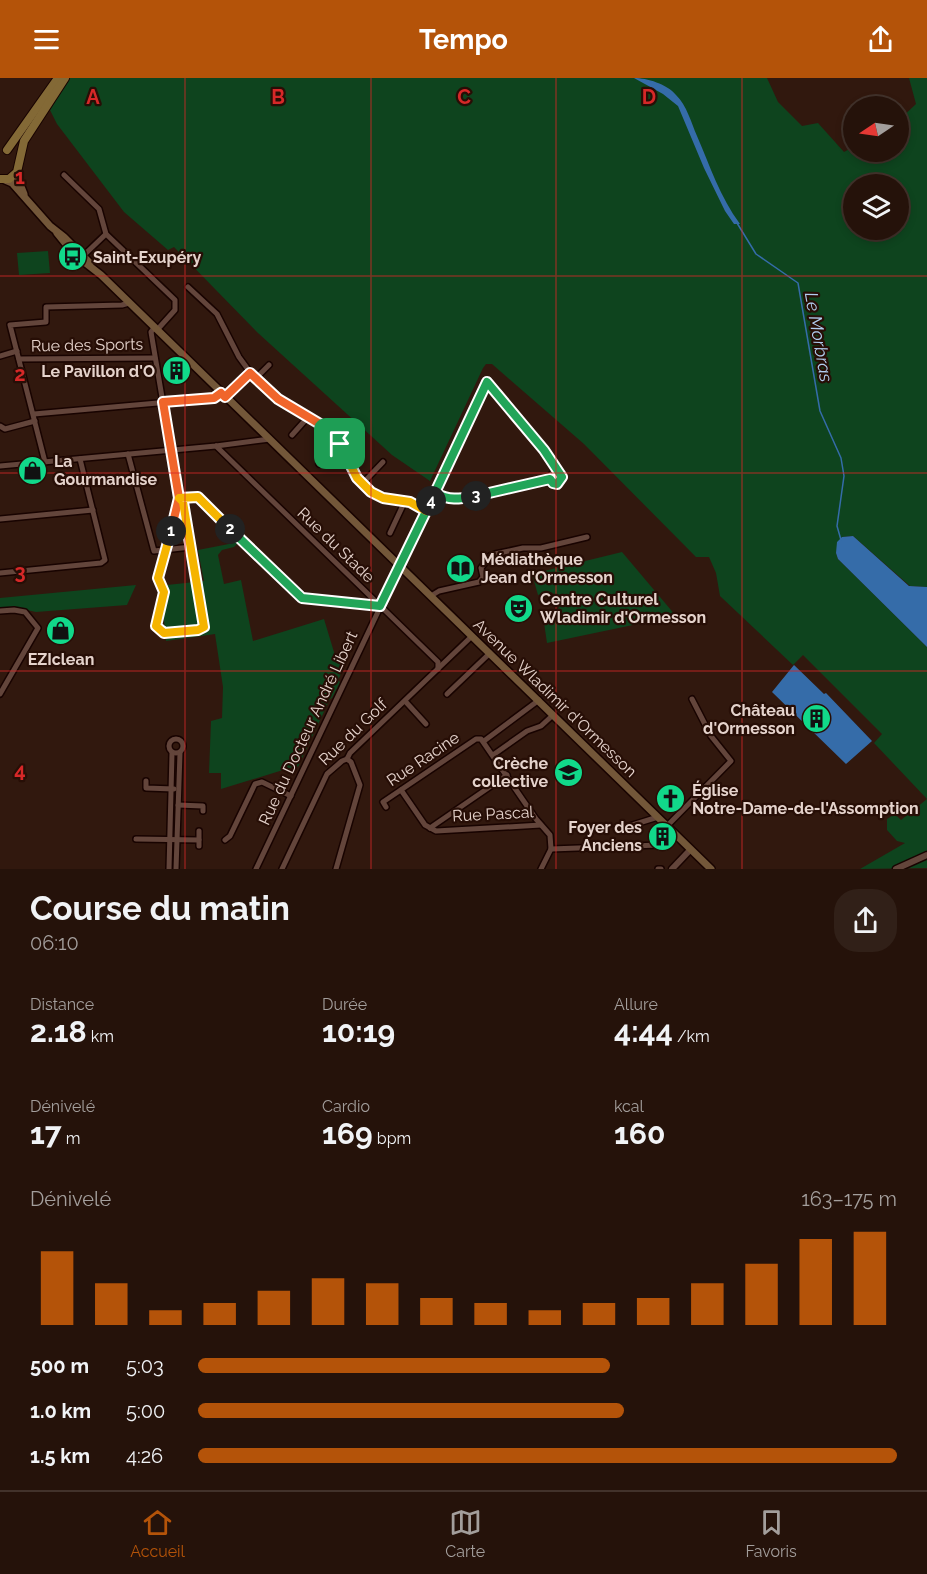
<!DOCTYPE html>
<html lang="fr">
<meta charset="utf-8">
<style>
body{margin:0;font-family:Raleway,sans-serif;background:#312018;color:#f1f3f6;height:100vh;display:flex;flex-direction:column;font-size:22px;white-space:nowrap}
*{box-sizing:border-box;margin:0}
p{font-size:20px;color:#a39e9c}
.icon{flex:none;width:33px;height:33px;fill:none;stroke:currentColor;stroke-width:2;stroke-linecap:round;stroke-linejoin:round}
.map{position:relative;height:791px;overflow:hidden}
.side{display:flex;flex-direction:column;background:#25120a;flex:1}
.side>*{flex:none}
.needle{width:39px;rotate:257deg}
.fabs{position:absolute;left:843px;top:18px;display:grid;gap:12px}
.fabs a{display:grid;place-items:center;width:66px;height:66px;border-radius:50%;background:#25120a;box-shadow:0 3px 9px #0003,0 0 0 2px #42322b;font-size:30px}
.pin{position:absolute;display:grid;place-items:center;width:51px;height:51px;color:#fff;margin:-26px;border-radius:12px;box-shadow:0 3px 9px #0006}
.km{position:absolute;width:30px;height:30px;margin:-15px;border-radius:50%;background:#222;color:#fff;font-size:16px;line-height:30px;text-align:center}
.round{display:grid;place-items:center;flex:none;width:63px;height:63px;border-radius:24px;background:#312018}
.head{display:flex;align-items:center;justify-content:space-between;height:102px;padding:0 30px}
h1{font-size:33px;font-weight:700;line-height:45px}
.metrics{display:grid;grid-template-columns:repeat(3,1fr);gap:9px;height:102px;padding:6px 30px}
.metrics div{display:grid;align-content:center}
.metrics b{font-size:30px;font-weight:700}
.metrics small{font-size:16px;font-weight:400}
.metrics p{font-size:16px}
.chart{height:168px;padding:12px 30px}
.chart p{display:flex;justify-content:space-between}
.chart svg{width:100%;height:108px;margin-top:6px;stroke:#b45309;stroke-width:6}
ul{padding:0 30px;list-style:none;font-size:20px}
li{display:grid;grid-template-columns:96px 72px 1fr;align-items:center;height:45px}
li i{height:15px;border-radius:8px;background:#b45309}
header{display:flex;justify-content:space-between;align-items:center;height:78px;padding:0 30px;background:#b45309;color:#fff;font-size:27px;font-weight:700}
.dock{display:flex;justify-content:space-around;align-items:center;height:84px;border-top:2px solid #42322b;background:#25120a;font-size:16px;color:#a39e9c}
.dock a{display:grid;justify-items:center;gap:3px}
.dock .current{color:#b45309}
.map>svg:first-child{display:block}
</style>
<header><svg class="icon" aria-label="menu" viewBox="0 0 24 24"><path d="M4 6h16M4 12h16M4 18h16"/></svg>Tempo<svg class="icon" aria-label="share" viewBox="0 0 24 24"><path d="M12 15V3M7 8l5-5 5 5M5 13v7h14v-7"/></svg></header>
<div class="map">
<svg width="927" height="791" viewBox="0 0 927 791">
<rect width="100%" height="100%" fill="#31180e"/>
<g fill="#0e441e" fill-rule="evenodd">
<path d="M69,0H767L778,24L802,48L818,45L844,74L853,69L854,74H898L899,42L916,26L909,0H927V509L910,508L853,458L842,459L836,475L838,481L927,569V790L860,791L905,765L897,763L887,752V741L895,736L901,742L927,721L874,665L882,656L803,577L793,587L720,518L716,495L709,479H696L584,366L492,286H486L483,290L430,403L392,377L258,255L174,169L168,172L124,134L57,46L50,32ZM854,106H898V152H854Z"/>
<path d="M48,173L50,195L19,197L17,175Z"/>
<path d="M237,462L239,464L234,469L222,472L218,477L224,506L241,502L253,563L324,541L337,584L348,581L338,602L340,604L332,620L330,621L298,689L296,688L221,711V695H209L211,643L222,640L223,609L215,556L166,563L163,532L168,519L167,507L204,503L198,472L234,465Z"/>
<path d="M622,474L676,538L547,565L543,538L556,534L561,526L559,519L551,514L538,517L532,496Z"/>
<path d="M136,507L127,527L36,534L18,530L0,531V520Z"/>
</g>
<g fill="#356ca9">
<path d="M634,0C647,0 667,6 676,17C687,28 691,44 697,58C710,88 720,119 740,146H734L725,133L704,90L678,28L663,16Z"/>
<path d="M853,458L909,508L927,509V569L838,481L836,475L837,464L842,459Z"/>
<path d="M794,587L824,616L826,615L872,663L846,686L772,614Z"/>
</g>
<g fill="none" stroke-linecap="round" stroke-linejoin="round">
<path stroke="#356ca9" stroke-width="1.5" d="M737,145L756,176L798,205L820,333L841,380L844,398L837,448L841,462"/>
<defs>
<g id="minor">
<path d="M64,97L99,131L106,156L175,222V232L157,252"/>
<path d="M83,178L106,156"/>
<path d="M188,209L217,236L239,279L255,301L278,320L309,338"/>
<path d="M154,250L151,254L179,420L183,424L204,543V549L198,552L163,555L156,547L164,514L158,500L179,420"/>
<path d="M0,278L17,273"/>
<path d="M19,281L155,280"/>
<path d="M255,301L269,287"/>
<path d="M225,319L250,295"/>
<path d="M34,336L214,320L221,315"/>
<path d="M0,348L5,351L35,343"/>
<path d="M292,357L309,338L331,354L342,370L357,400L371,414L383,420L409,424L426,433"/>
<path d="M216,368L438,584V591"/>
<path d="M128,376L154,473L191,469"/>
<path d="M45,384L10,247L46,244V229L122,227L129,225"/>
<path d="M319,386L340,366"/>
<path d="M0,388L216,368L270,361"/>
<circle cx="556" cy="400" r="6"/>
<path d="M362,406L383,384"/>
<path d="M435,415L447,421L455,422L550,401"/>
<path d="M179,420L198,419L302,520L380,528"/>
<path d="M0,441L93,432"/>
<path d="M390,455L405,423"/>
<path d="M0,495L101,485L105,482L80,381"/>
<path d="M431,518L439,513L479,504L483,499L481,490L490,478L495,476L523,470H541L587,459"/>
<path d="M0,533L14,532L25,534L38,550L0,616"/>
<path d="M447,616L490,575"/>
<path d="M405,623L426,646"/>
<circle cx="176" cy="668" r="7"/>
<path d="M484,663L539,622"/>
<path d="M493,677L527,653L541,648L553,637"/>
<path d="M146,703V710L174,711"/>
<path d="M401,712L425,747L436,753L541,747"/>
<path d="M178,727L203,728V733"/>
<path d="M386,729L383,724L476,661H481L536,741L550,757L551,771L541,791"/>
<path d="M667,748L731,683L711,658L692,621"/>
<path d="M626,749L658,739"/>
<path d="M430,750L507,697"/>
<path d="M136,761L199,762"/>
<path d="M225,762L230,758L255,706L262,704L291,718"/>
<path d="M199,768V753"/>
<path d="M551,771L659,767L675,756"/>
<path d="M169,791L172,675"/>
<path d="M176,791L180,675"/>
<path d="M256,791L487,304L544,372L558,393"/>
<path d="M282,791L327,696L342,683L347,681L350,675L472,558"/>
<path d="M336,791L360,707L351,684L347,681"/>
<path d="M658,791H661"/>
</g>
<g id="tertiary">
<path d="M672,791L690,772"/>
<path d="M896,791L927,777"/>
</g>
<g id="secondary">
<path d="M17,94L18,101L24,116"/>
<path d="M5,102L12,105L50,148L64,159L90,185"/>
<path d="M57,155L74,176L101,197L711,791"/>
</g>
<g id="primary">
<path d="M7,72L58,0"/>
<path d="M0,101H9L17,94L24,63L65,0"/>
</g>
</defs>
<use href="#minor" stroke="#180300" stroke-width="8"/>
<use href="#tertiary" stroke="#180300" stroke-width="9"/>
<use href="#secondary" stroke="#180300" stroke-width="10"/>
<use href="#primary" stroke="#180300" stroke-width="10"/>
<use href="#minor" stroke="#63453b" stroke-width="5"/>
<use href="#tertiary" stroke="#63453b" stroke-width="6"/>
<use href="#secondary" stroke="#735739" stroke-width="7"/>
<use href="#primary" stroke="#836936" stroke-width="8"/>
</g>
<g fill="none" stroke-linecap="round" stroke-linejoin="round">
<defs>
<path id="split-1" d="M171,453L179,420L163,324L214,320L221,315L225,319L250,295L278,321L325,349L340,366"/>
<path id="split-2" d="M171,453L158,500L164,514L156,548L164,555L198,552L204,549L183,424L179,420L198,419L230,451"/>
<path id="split-3" d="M230,451L302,520L380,528L435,415C450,423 459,421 476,418"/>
<path id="split-4" d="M431,423L487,304L544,372L562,399L557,406L553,405L550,401L476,418"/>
<path id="split-5" d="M340,366L357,400L371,414L383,420L410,424L426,433L431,423"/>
</defs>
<use href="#split-1" stroke="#fff" stroke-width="12"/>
<use href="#split-2" stroke="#fff" stroke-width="12"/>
<use href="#split-3" stroke="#fff" stroke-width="12"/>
<use href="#split-4" stroke="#fff" stroke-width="12"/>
<use href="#split-5" stroke="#fff" stroke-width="12"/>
<use href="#split-1" stroke="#f0652b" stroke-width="8"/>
<use href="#split-2" stroke="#f5b400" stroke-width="8"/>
<use href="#split-3" stroke="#22a559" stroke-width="8"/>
<use href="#split-4" stroke="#22a559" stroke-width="8"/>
<use href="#split-5" stroke="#f5b400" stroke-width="8"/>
</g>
<path fill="none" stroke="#d62828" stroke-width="1.5" stroke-opacity="0.55" d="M185,0V791M371,0V791M556,0V791M742,0V791M0,198H927M0,395H927M0,593H927"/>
<defs>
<symbol id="bus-disc" viewBox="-11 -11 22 22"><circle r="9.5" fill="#11d98a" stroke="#270e06"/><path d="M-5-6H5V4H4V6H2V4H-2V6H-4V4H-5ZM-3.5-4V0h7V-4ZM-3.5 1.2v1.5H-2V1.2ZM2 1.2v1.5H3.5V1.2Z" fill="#111"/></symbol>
<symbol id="building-disc" viewBox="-11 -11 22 22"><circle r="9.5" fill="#11d98a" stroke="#270e06"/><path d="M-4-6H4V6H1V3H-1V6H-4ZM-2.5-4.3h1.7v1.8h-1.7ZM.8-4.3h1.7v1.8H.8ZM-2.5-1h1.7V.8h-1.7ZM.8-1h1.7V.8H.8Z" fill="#111"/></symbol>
<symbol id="shop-disc" viewBox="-11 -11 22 22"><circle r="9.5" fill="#11d98a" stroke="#270e06"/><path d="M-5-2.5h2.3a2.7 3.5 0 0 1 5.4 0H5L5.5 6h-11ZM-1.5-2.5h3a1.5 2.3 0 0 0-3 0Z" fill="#111"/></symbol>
<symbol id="library-disc" viewBox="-11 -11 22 22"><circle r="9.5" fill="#11d98a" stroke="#270e06"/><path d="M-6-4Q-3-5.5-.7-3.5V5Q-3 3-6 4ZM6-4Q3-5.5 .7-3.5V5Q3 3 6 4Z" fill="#111"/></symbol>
<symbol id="theatre-disc" viewBox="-11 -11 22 22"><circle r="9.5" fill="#11d98a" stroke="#270e06"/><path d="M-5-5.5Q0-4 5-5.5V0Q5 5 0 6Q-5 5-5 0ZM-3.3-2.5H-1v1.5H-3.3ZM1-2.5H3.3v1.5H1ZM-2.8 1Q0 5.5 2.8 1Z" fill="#111"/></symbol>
<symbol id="school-disc" viewBox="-11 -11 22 22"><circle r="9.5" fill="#11d98a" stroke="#270e06"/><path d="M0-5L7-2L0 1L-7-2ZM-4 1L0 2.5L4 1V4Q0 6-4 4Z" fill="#111"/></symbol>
<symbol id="church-disc" viewBox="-11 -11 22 22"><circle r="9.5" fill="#11d98a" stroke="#270e06"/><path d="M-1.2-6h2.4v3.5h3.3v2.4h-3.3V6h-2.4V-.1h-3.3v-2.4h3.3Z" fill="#111"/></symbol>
</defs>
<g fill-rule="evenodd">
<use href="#bus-disc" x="56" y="162" width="33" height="33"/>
<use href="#building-disc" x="160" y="276" width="33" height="33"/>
<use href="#shop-disc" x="16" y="376" width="33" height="33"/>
<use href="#library-disc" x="444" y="474" width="33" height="33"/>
<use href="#theatre-disc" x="502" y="514" width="33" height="33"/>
<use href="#shop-disc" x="44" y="536" width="33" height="33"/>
<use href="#building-disc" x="800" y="624" width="33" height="33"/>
<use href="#school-disc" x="552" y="678" width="33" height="33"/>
<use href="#church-disc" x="654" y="704" width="33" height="33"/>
<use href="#building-disc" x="646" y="742" width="33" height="33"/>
</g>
<g text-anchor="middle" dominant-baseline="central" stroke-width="4.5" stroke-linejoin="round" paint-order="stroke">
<g font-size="16" font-weight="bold" fill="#e5d3cc" stroke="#270e06" text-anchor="start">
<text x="93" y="179">Saint-Exupéry</text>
<text x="155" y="293" text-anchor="end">Le Pavillon d'O</text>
<text x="54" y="383">La<tspan x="54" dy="18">Gourmandise</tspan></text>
<text x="481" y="481">Médiathèque<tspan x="481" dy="18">Jean d'Ormesson</tspan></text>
<text x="540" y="521">Centre Culturel<tspan x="540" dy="18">Wladimir d'Ormesson</tspan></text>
<text x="61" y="581" text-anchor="middle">EZIclean</text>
<text x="795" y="632" text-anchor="end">Château<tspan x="795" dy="18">d'Ormesson</tspan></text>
<text x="548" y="685" text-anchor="end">Crèche<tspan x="548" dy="18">collective</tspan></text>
<text x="692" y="712">Église<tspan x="692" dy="18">Notre-Dame-de-l'Assomption</tspan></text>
<text x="642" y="749" text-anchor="end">Foyer des<tspan x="642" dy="18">Anciens</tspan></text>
</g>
<g font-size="16" fill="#e5d3cc" stroke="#270e06">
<text transform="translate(87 267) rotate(-1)">Rue des Sports</text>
<text transform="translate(336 467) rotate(44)">Rue du Stade</text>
<text transform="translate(555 620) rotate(44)">Avenue Wladimir d'Ormesson</text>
<text transform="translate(308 650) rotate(-65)">Rue du Docteur André Libert</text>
<text transform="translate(353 654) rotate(-44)">Rue du Golf</text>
<text transform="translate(423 681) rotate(-34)">Rue Racine</text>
<text transform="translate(493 736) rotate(-3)">Rue Pascal</text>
</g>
<g font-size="18" font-style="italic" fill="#b1cef0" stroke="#270e06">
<text transform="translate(819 259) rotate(80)">Le Morbras</text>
</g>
</g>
<g font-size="20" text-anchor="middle" font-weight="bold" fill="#d62828" stroke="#270e06" stroke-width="4.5" stroke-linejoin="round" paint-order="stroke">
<text x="93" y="26">A</text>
<text x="278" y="26">B</text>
<text x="464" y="26">C</text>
<text x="649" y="26">D</text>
<text x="20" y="106">1</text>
<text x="20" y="303">2</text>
<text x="20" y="501">3</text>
<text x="20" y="699">4</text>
</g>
</svg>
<div class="fabs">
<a><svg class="needle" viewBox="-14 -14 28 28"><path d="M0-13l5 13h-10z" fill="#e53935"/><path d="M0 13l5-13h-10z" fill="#a39e9c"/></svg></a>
<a><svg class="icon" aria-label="layers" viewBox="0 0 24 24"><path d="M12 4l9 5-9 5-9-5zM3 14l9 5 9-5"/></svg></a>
</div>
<div class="pin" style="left:340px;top:366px;background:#1e9e55"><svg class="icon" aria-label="arrive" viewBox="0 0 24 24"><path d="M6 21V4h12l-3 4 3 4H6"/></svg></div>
<b class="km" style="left:171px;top:453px">1</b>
<b class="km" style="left:230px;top:451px">2</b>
<b class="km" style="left:476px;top:418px">3</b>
<b class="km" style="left:431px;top:423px">4</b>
</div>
<section class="side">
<div class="head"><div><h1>Course du matin</h1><p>06:10</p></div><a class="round"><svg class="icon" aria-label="share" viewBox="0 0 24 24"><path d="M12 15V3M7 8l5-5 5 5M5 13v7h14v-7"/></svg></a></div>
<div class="metrics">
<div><p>Distance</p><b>2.18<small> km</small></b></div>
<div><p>Durée</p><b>10:19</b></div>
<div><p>Allure</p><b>4:44<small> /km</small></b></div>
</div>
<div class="metrics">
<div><p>Dénivelé</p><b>17<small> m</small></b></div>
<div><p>Cardio</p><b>169<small> bpm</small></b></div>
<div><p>kcal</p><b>160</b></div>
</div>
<div class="chart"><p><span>Dénivelé</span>163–175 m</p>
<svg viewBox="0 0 160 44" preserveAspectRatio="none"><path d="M5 44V14M15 44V27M25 44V38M35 44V35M45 44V30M55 44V25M65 44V27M75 44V33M85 44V35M95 44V38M105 44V35M115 44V33M125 44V27M135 44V19M145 44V9M155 44V6"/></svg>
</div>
<ul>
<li><b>500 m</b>5:03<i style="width:59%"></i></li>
<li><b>1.0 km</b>5:00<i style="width:61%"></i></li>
<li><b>1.5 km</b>4:26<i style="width:100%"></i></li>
</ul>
</section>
<nav class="dock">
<a class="current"><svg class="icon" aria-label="home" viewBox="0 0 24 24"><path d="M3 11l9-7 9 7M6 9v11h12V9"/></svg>Accueil</a>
<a><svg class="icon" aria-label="map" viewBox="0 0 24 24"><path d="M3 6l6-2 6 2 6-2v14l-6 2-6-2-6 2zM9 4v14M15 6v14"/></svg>Carte</a>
<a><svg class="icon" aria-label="saved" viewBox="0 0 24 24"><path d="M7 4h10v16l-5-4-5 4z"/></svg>Favoris</a>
</nav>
